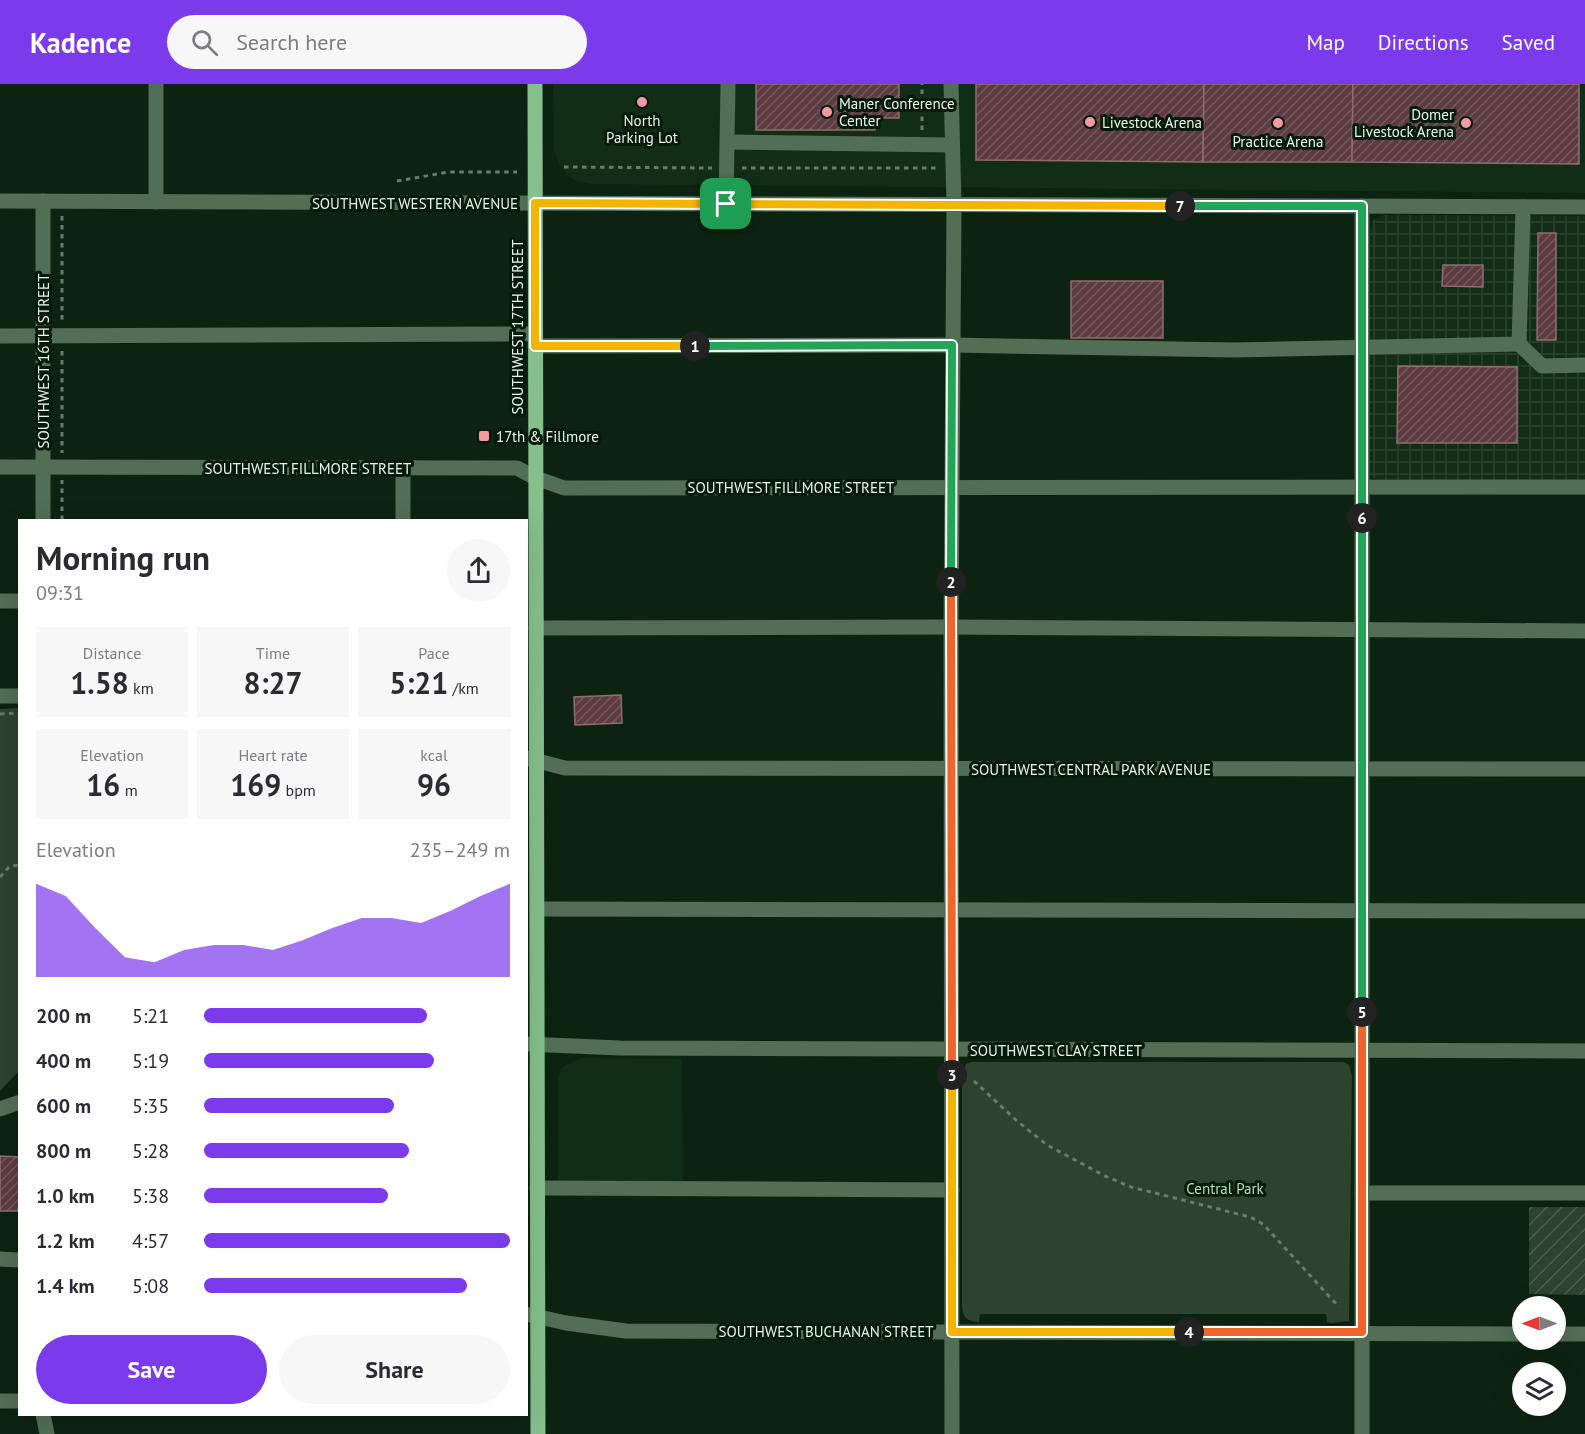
<!DOCTYPE html>
<meta charset="utf-8">
<style>
body{margin:0;font-family:"PT Sans",sans-serif;background:#f7f7f7;color:#2b2b33;height:100vh;display:flex;flex-direction:column;font-size:22px;white-space:nowrap}
*{box-sizing:border-box;margin:0}
p{font-size:20px;color:#7c7c81}
.icon{flex:none;width:33px;height:33px;fill:none;stroke:currentColor;stroke-width:2;stroke-linecap:round;stroke-linejoin:round}
.map{position:relative;flex:1;overflow:hidden}
.details{position:absolute;left:18px;top:435px;width:510px;height:897px;display:flex;flex-direction:column;background:#fff;border-radius:0px;box-shadow:0 6px 24px #0002}
.details>*{flex:none}
.needle{width:39px;rotate:270deg}
.buttons{position:absolute;left:1512px;top:1212px;display:grid;gap:12px}
.buttons a{display:grid;place-items:center;width:54px;height:54px;border-radius:50%;background:#fff;box-shadow:0 6px 24px #0002;font-size:30px}
.pin{position:absolute;display:grid;place-items:center;width:51px;height:51px;color:#fff;margin:-26px;border-radius:12px;box-shadow:0 3px 9px #0006}
.km{position:absolute;width:30px;height:30px;margin:-15px;border-radius:50%;background:#222;color:#fff;font-size:16px;line-height:30px;text-align:center}
.round{display:grid;place-items:center;flex:none;width:63px;height:63px;border-radius:32px;background:#f7f7f7}
.summary{display:flex;align-items:center;justify-content:space-between;height:102px;padding:0 18px}
h1{font-size:33px;font-weight:700;line-height:45px}
.metrics{display:grid;grid-template-columns:repeat(3,1fr);gap:9px;height:102px;padding:6px 18px}
.metrics div{display:grid;align-content:center;border-radius:0px;background:#f7f7f7;text-align:center}
.metrics b{font-size:30px;font-weight:700}
.metrics small{font-size:16px;font-weight:400}
.metrics p{font-size:16px}
.chart{height:168px;padding:12px 18px}
.chart p{display:flex;justify-content:space-between}
.chart svg{width:100%;height:108px;margin-top:6px;fill:#7c3aed;opacity:.7}
.primary-button{display:flex;gap:12px;margin-top:auto;padding:12px 18px}
.primary-button a{flex:1;height:69px;border-radius:36px;background:#7c3aed;color:#fff;font-size:24px;font-weight:700;line-height:69px;text-align:center}
.primary-button a+a{background:#f7f7f7;color:#2b2b33}
ul{padding:0 18px;list-style:none;font-size:20px}
li{display:grid;grid-template-columns:96px 72px 1fr;align-items:center;height:45px}
li i{height:15px;border-radius:8px;background:#7c3aed}
header{display:flex;align-items:center;gap:36px;box-sizing:border-box;height:84px;padding:0 30px;background:#7c3aed;color:#fff}
header strong{font-size:28px}
nav{display:flex;gap:33px;margin-inline-start:auto;font-size:21px}
.search{width:420px;height:54px;background:#f7f7f7;display:flex;align-items:center;gap:15px;box-sizing:border-box;padding:0 21px;border-radius:33px;color:#7c7c81;font-size:22px}
.map>svg:first-child{display:block}
</style>
<header>
<strong>Kadence</strong>
<div class="search"><svg class="icon" aria-label="search" viewBox="0 0 24 24"><circle cx="10" cy="10" r="6"/><path d="M15 15l6 6"/></svg>Search here</div>
<nav><a>Map</a><a>Directions</a><a>Saved</a></nav>
</header>
<div class="map">
<svg width="1585" height="1350" viewBox="0 0 1585 1350">
<defs>
<pattern id="industrial-grid" width="8" height="8" patternUnits="userSpaceOnUse" patternTransform="scale(1.5)"><rect width="8" height="8" fill="#112d15"/><path d="M0 4h8M4 0v8" fill="none" stroke="#28422c"/></pattern>
<pattern id="garden-furrows" width="10" height="10" patternUnits="userSpaceOnUse" patternTransform="scale(1.5)"><rect width="10" height="10" fill="#2d422f"/><path d="M-1 1l2-2M0 10L10 0M9 11l2-2" fill="none" stroke="#4b5e4d"/></pattern>
<pattern id="building-hatch" width="6" height="6" patternUnits="userSpaceOnUse" patternTransform="scale(1.5)"><rect width="6" height="6" fill="#5c3c40"/><path d="M-1 1l2-2M0 6l6-6M5 7l2-2" fill="none" stroke="#73595c"/></pattern>
</defs>
<rect width="100%" height="100%" fill="#0d2311"/>
<g fill="#112d15">
<path d="M553,0H1585V109L592,100L576,97L568,92L559,80L554,65Z"/>
<path d="M581,974L682,975L683,1110L558,1109V994L561,984Z"/>
</g>
<path fill="url(#industrial-grid)" d="M1383,131L1585,132V397L1379,396L1371,393L1368,384L1370,147L1373,136Z"/>
<g fill="#2d422f">
<path d="M19,624V987L0,1007V625Z"/>
<path d="M971,978H1343L1349,981L1352,992L1349,1237L1331,1239L1327,1238L1326,1230H980L979,1238C967,1237 963,1234 962,1222V994L966,980Z"/>
</g>
<path fill="url(#garden-furrows)" d="M1529,1123H1585V1211L1529,1210Z"/>
<g fill="url(#building-hatch)" stroke="#906c70" stroke-width="1.5">
<path d="M756,0H899V34H875V46H756Z"/>
<path d="M976,0H1204L1203,78L976,76Z"/>
<path d="M1204,0H1353L1352,78H1203Z"/>
<path d="M1353,0H1579V80L1352,78Z"/>
<path d="M1538,149H1556V256H1537Z"/>
<path d="M1443,181H1483V203L1442,202Z"/>
<rect x="1071" y="197" width="92" height="57"/>
<path d="M1398,282L1517,283V359H1397Z"/>
<path d="M621,611L622,639L575,641L574,613Z"/>
<path d="M0,1072L20,1073V1127H0Z"/>
</g>
<g fill="none" stroke-linecap="round" stroke-linejoin="round">
<g stroke="#697b6b" stroke-width="3" stroke-dasharray="4.5 4.5" stroke-linecap="butt">
<path d="M899,23H936"/>
<path d="M922,46V0"/>
<path d="M564,83L712,84"/>
<path d="M742,84H940"/>
<path d="M397,97L449,88H517"/>
<path d="M62,132V237"/>
<path d="M62,267V369"/>
<path d="M62,436V396"/>
<path d="M0,630L19,629"/>
<path d="M0,793L10,782L20,781"/>
<path d="M974,997L1016,1036L1047,1061L1105,1092L1131,1103L1250,1133L1263,1140L1339,1223"/>
</g>
<g stroke="#526e55" stroke-width="15">
<path d="M156,0V118"/>
<path d="M951,0L954,121L951,543L952,1350"/>
<path d="M728,58L952,61"/>
<path d="M0,117L1585,123"/>
<path d="M43,117V436"/>
<path d="M726,120L728,0"/>
<path d="M1362,122V1350"/>
<path d="M0,252L535,250"/>
<path d="M1519,260L1542,282L1585,281"/>
<path d="M535,262L952,261L1234,266L1519,260L1523,123"/>
<path d="M0,383L517,384L536,394L564,404L1585,403"/>
<path d="M403,384V436"/>
<path d="M0,517H20"/>
<path d="M536,544L951,543L1585,547"/>
<path d="M0,612H20"/>
<path d="M526,674L565,684L1585,685"/>
<path d="M537,825L1585,827"/>
<path d="M526,960L620,964L1585,967"/>
<path d="M0,1025L20,1018"/>
<path d="M537,1104L952,1106"/>
<path d="M1362,1109H1585"/>
<path d="M0,1175L20,1176"/>
<path d="M526,1230L566,1239L626,1247L1522,1250"/>
<path d="M1556,1250H1585"/>
<path d="M0,1317H20"/>
<path d="M43,1330L47,1350"/>
</g>
<path stroke="#85bf8b" stroke-width="15" d="M535,0L538,1350"/>
</g>
<g fill="none" stroke-linecap="round" stroke-linejoin="round">
<defs>
<path id="split-1" d="M695,262H535V119L726,120"/>
<path id="split-2" d="M695,262L952,261L951,498"/>
<path id="split-3" d="M951,498L952,991"/>
<path id="split-4" d="M952,991V1248H1189"/>
<path id="split-5" d="M1189,1248H1362V928"/>
<path id="split-6" d="M1362,434V928"/>
<path id="split-7" d="M1180,122H1362V434"/>
<path id="split-8" d="M726,120L1180,122"/>
</defs>
<use href="#split-1" stroke="#fff" stroke-width="12"/>
<use href="#split-2" stroke="#fff" stroke-width="12"/>
<use href="#split-3" stroke="#fff" stroke-width="12"/>
<use href="#split-4" stroke="#fff" stroke-width="12"/>
<use href="#split-5" stroke="#fff" stroke-width="12"/>
<use href="#split-6" stroke="#fff" stroke-width="12"/>
<use href="#split-7" stroke="#fff" stroke-width="12"/>
<use href="#split-8" stroke="#fff" stroke-width="12"/>
<use href="#split-1" stroke="#f5b400" stroke-width="8"/>
<use href="#split-2" stroke="#22a559" stroke-width="8"/>
<use href="#split-3" stroke="#f0652b" stroke-width="8"/>
<use href="#split-4" stroke="#f5b400" stroke-width="8"/>
<use href="#split-5" stroke="#f0652b" stroke-width="8"/>
<use href="#split-6" stroke="#22a559" stroke-width="8"/>
<use href="#split-7" stroke="#22a559" stroke-width="8"/>
<use href="#split-8" stroke="#f5b400" stroke-width="8"/>
</g>
<g fill="#f49aa6" stroke="#051a08" stroke-width="2">
<circle cx="642" cy="18" r="6"/>
<circle cx="827" cy="28" r="6"/>
<circle cx="1090" cy="38" r="6"/>
<circle cx="1278" cy="39" r="6"/>
<circle cx="1466" cy="39" r="6"/>
<rect x="478" y="346" width="12" height="12" rx="3"/>
</g>
<g text-anchor="middle" dominant-baseline="central" stroke-width="6" stroke-linejoin="round" paint-order="stroke">
<g font-size="15" fill="#e9f7ea" stroke="#051a08" text-anchor="start">
<text x="839" y="19">Maner Conference<tspan x="839" dy="17">Center</tspan></text>
<text x="1454" y="30" text-anchor="end">Domer<tspan x="1454" dy="17">Livestock Arena</tspan></text>
<text x="642" y="36" text-anchor="middle">North<tspan x="642" dy="17">Parking Lot</tspan></text>
<text x="1102" y="38">Livestock Arena</text>
<text x="1278" y="57" text-anchor="middle">Practice Arena</text>
<text x="496" y="352">17th &amp; Fillmore</text>
</g>
<g font-size="15" fill="#e9f7ea" stroke="#051a08">
<text x="415" y="119">SOUTHWEST WESTERN AVENUE</text>
<text transform="translate(517 243) rotate(-90)">SOUTHWEST 17TH STREET</text>
<text transform="translate(43 277) rotate(-90)">SOUTHWEST 16TH STREET</text>
<text x="308" y="384">SOUTHWEST FILLMORE STREET</text>
<text x="791" y="403">SOUTHWEST FILLMORE STREET</text>
<text x="1091" y="685">SOUTHWEST CENTRAL PARK AVENUE</text>
<text x="1056" y="966">SOUTHWEST CLAY STREET</text>
<text x="826" y="1247">SOUTHWEST BUCHANAN STREET</text>
</g>
<g font-size="15" fill="#ade0b1" stroke="#051a08">
<text x="1225" y="1104">Central Park</text>
</g>
</g>
</svg>
<div class="buttons">
<a><svg class="needle" viewBox="-14 -14 28 28"><path d="M0-13l5 13h-10z" fill="#e53935"/><path d="M0 13l5-13h-10z" fill="#7c7c81"/></svg></a>
<a><svg class="icon" aria-label="layers" viewBox="0 0 24 24"><path d="M12 4l9 5-9 5-9-5zM3 14l9 5 9-5"/></svg></a>
</div>
<div class="pin" style="left:726px;top:120px;background:#1e9e55"><svg class="icon" aria-label="arrive" viewBox="0 0 24 24"><path d="M6 21V4h12l-3 4 3 4H6"/></svg></div>
<b class="km" style="left:695px;top:262px">1</b>
<b class="km" style="left:951px;top:498px">2</b>
<b class="km" style="left:952px;top:991px">3</b>
<b class="km" style="left:1189px;top:1248px">4</b>
<b class="km" style="left:1362px;top:928px">5</b>
<b class="km" style="left:1362px;top:434px">6</b>
<b class="km" style="left:1180px;top:122px">7</b>
<section class="details">
<div class="summary"><div><h1>Morning run</h1><p>09:31</p></div><a class="round"><svg class="icon" aria-label="share" viewBox="0 0 24 24"><path d="M12 15V3M7 8l5-5 5 5M5 13v7h14v-7"/></svg></a></div>
<div class="metrics">
<div><p>Distance</p><b>1.58<small> km</small></b></div>
<div><p>Time</p><b>8:27</b></div>
<div><p>Pace</p><b>5:21<small> /km</small></b></div>
</div>
<div class="metrics">
<div><p>Elevation</p><b>16<small> m</small></b></div>
<div><p>Heart rate</p><b>169<small> bpm</small></b></div>
<div><p>kcal</p><b>96</b></div>
</div>
<div class="chart"><p><span>Elevation</span>235–249 m</p>
<svg viewBox="0 0 160 44" preserveAspectRatio="none"><path d="M0 44V6L10 11L20 24L30 36L40 38L50 33L60 31L70 31L80 33L90 29L100 24L110 20L120 20L130 22L140 17L150 11L160 6V44z"/></svg>
</div>
<ul>
<li><b>200 m</b>5:21<i style="width:73%"></i></li>
<li><b>400 m</b>5:19<i style="width:75%"></i></li>
<li><b>600 m</b>5:35<i style="width:62%"></i></li>
<li><b>800 m</b>5:28<i style="width:67%"></i></li>
<li><b>1.0 km</b>5:38<i style="width:60%"></i></li>
<li><b>1.2 km</b>4:57<i style="width:100%"></i></li>
<li><b>1.4 km</b>5:08<i style="width:86%"></i></li>
</ul>
<div class="primary-button"><a>Save</a><a>Share</a></div>
</section>
</div>
